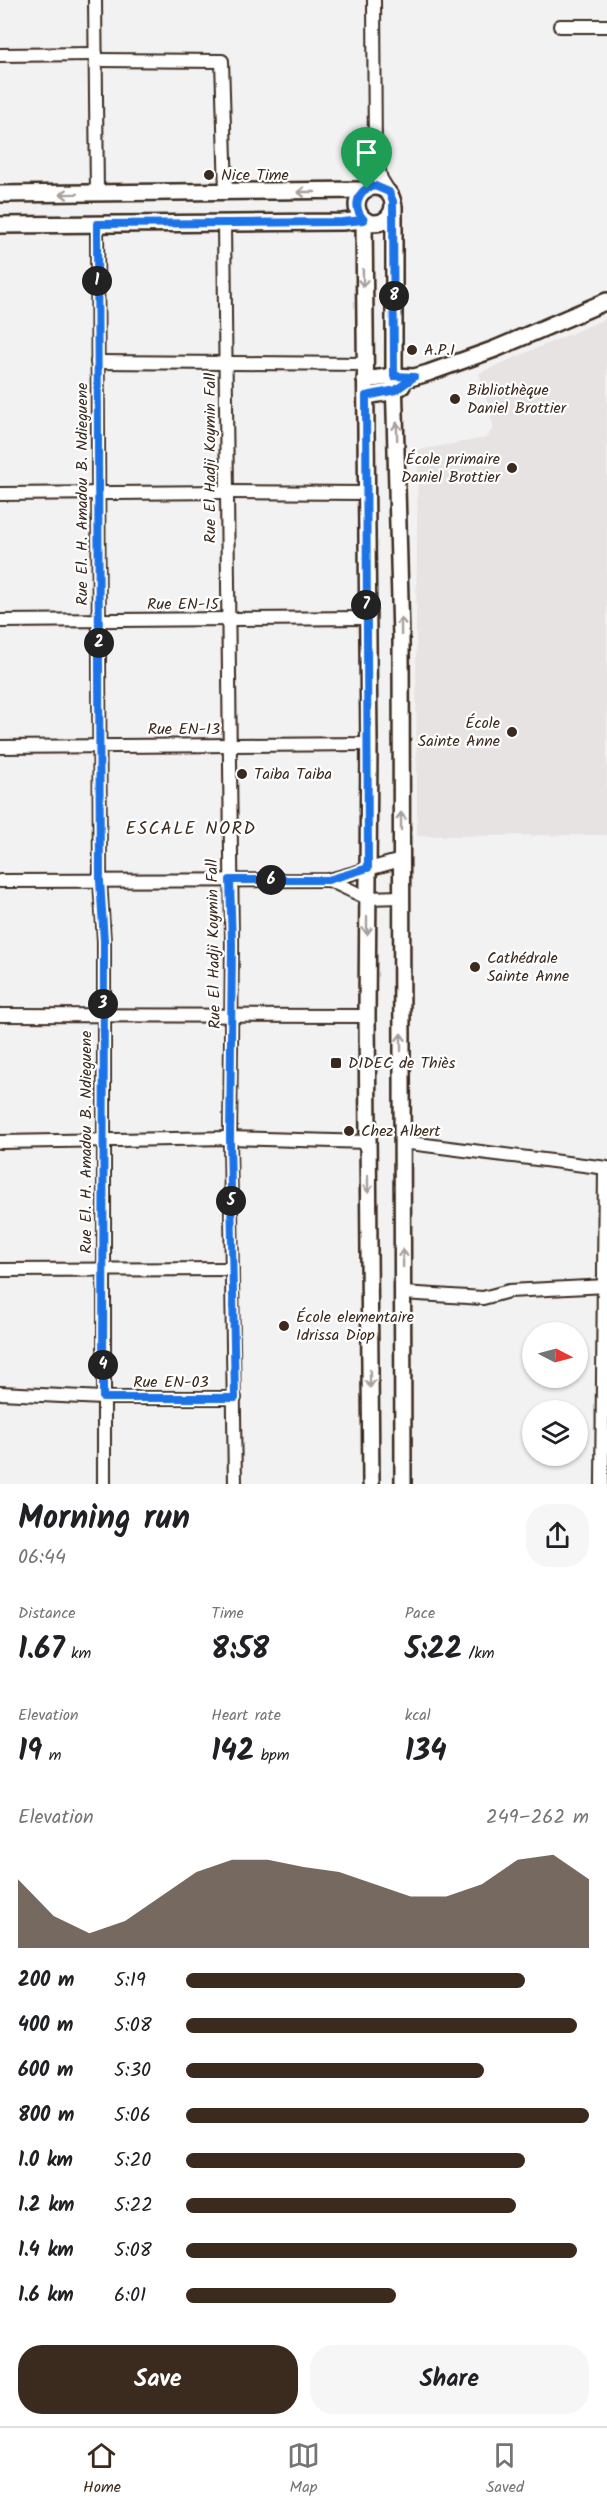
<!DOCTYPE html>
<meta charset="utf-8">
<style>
body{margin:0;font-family:Kalam,sans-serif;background:#f6f6f6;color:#202124;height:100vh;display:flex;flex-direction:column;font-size:22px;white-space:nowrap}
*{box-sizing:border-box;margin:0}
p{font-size:20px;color:#757577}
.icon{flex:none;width:33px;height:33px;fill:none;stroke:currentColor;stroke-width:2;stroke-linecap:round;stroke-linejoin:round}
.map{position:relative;height:1484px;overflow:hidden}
.sheet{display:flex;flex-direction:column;background:#fff;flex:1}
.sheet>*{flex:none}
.needle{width:39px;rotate:96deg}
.fabs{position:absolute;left:522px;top:1322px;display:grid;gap:12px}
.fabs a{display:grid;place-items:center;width:66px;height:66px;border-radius:50%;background:#fff;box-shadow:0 2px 4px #0004;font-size:30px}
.pin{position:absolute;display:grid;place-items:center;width:51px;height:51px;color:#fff;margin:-62px -26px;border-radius:50% 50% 50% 0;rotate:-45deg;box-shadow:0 0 6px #0007}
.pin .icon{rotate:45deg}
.km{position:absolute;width:30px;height:30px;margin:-15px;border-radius:50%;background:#222;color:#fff;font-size:16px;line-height:30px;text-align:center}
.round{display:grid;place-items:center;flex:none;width:63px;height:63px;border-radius:24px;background:#f6f6f6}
.headline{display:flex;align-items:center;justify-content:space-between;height:102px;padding:0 18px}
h1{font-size:33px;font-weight:600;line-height:45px}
.stats{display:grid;grid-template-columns:repeat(3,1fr);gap:9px;height:102px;padding:6px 18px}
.stats div{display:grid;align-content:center}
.stats b{font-size:30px;font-weight:600}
.stats small{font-size:16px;font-weight:400}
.stats p{font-size:16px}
.chart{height:168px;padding:12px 18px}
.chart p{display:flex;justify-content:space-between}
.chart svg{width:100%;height:108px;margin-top:6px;fill:#3b2a1e;opacity:.7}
.cta{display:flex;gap:12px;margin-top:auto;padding:12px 18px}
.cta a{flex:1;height:69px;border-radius:24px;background:#3b2a1e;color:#fff;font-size:24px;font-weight:600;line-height:69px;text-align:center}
.cta a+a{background:#f6f6f6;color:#202124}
ul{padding:0 18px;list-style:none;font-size:20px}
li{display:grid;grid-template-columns:96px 72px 1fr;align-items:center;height:45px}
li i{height:15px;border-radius:8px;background:#3b2a1e}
.dock{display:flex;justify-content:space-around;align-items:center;height:84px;border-top:2px solid #e0e0e0;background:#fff;font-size:16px;color:#757577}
.dock a{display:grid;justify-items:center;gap:3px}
.dock .active{color:#3b2a1e}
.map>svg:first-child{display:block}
</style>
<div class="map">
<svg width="607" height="1484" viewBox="0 0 607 1484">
<rect width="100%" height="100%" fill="#f3f2f2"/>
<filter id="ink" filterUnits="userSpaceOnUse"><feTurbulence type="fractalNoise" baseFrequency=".0167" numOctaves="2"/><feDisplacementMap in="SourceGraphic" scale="12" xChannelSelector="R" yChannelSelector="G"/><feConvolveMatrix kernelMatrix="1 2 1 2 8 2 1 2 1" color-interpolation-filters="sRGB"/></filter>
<g filter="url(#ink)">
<path fill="#e6e3e2" d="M607,318V835L417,836L416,628L418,450L486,438L494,428L479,373Z"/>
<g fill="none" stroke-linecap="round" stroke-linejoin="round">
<defs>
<g id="minor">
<path d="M95,0L97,194"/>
<path d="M560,26H607"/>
<path d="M0,55L96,54"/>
<path d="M96,60L222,61L226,192"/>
<path d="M376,159L381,179L389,192"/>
<path d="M367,189L375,158L374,0"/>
<path d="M224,223L232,944L230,1138L235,1484"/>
<path d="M97,224L100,881L104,941V1484"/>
<path d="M97,362L365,364"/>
<path d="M0,494L227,492L365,493"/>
<path d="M0,621L366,618"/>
<path d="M0,747L369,744"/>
<path d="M329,880L367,898L401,897"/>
<path d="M0,881L329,880L401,860"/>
<path d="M0,1015L367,1016"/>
<path d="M0,1142L230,1138L368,1142"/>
<path d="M402,1142L607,1168"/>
<path d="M0,1270L232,1269"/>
<path d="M403,1293L483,1298L509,1291L607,1286"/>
<path d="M0,1393L103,1398H235"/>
<path d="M602,1484L605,1168"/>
</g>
<g id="major">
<circle cx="375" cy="205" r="18"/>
<path d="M0,194L365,190"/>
<path d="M394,206V376L401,637L403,1484"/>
<path d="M0,225L342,222L364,220L369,744L367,1016L371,1484"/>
<path d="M365,380L394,376L414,377L428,373L495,349L607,301"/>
<path d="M366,396L390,392L402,386"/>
</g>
</defs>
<use href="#minor" stroke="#3b2a1e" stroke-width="16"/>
<use href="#major" stroke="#3b2a1e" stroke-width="20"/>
<use href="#minor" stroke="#fff" stroke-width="12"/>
<use href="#major" stroke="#fff" stroke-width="15"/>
</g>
<defs><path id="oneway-shaft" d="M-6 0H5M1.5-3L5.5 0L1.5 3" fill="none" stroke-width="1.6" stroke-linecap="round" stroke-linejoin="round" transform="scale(1.5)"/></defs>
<g stroke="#a79f9a">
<use href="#oneway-shaft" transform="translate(306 192) rotate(180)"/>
<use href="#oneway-shaft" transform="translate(69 194) rotate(179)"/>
<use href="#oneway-shaft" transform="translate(363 278) rotate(89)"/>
<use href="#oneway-shaft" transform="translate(397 431) rotate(-91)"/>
<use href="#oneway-shaft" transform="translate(401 626) rotate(-91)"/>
<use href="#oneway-shaft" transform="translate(401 821) rotate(-90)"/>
<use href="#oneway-shaft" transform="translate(367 926) rotate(90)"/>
<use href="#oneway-shaft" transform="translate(401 1042) rotate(-90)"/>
<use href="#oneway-shaft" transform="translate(368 1184) rotate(89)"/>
<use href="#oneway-shaft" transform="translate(403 1258) rotate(-91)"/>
<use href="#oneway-shaft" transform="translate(370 1379) rotate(89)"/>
</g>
</g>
<g fill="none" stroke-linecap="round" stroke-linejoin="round" filter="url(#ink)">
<defs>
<path id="route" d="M375,186L389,192L393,201L394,376L414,377L396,390L366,396L368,868L328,880H230L232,944L230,1138L235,1398H103L104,941L100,881L97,224L342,222L364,220C352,207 357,189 375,186Z"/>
</defs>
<use href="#route" stroke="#fff" stroke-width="12"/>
<use href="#route" stroke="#1a73e8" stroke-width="8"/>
</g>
<g fill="#3b2a1e" stroke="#fff" stroke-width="2">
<circle cx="209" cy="175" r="6"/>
<circle cx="412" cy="350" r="6"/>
<circle cx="455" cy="399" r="6"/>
<circle cx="512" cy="468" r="6"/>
<circle cx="512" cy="732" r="6"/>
<circle cx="242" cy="774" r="6"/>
<circle cx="475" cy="967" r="6"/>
<rect x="330" y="1057" width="12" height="12" rx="3"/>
<circle cx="349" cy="1131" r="6"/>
<circle cx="284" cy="1326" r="6"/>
</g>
<g text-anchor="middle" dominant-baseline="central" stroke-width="4.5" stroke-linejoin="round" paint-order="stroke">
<g font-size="16" fill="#3b2a1e" stroke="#fff" text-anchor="start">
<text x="221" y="175">Nice Time</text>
<text x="424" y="350">A.P.I</text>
<text x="467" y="390">Bibliothèque<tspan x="467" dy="18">Daniel Brottier</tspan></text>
<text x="500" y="459" text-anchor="end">École primaire<tspan x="500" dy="18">Daniel Brottier</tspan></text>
<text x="500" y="723" text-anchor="end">École<tspan x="500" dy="18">Sainte Anne</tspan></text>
<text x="254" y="774">Taiba Taiba</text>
<text x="487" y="958">Cathédrale<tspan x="487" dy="18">Sainte Anne</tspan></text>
<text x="348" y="1063">DIDEC de Thiès</text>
<text x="361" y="1131">Chez Albert</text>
<text x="296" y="1317">École elementaire<tspan x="296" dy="18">Idrissa Diop</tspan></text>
</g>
<g font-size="16" fill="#3b2a1e" stroke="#fff">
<text transform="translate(210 458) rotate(-90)">Rue El Hadji Koymin Fall</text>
<text transform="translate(82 494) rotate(-90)">Rue El. H. Amadou B. Ndieguene</text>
<text x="183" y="604">Rue EN-15</text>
<text x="184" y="729">Rue EN-13</text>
<text transform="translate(214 944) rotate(-91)">Rue El Hadji Koymin Fall</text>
<text transform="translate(86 1142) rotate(-90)">Rue El. H. Amadou B. Ndieguene</text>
<text x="171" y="1382">Rue EN-03</text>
</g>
<g font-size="18" letter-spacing="1.5" fill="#3b2a1e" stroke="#fff">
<text x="191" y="829">ESCALE NORD</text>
</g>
</g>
</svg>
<div class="fabs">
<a><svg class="needle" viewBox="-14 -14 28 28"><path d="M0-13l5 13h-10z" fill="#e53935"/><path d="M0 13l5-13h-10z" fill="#757577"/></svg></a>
<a><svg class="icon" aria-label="layers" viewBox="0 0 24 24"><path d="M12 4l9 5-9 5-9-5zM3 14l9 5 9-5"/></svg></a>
</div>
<div class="pin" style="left:367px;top:189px;background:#1e9e55"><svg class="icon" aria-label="arrive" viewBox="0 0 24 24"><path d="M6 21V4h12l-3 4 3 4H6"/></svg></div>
<b class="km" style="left:97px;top:281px">1</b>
<b class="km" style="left:99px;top:643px">2</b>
<b class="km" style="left:103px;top:1004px">3</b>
<b class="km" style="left:103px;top:1365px">4</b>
<b class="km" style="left:231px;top:1201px">5</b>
<b class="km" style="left:271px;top:880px">6</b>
<b class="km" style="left:366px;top:605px">7</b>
<b class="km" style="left:394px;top:296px">8</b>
</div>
<section class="sheet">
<div class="headline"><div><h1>Morning run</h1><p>06:44</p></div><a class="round"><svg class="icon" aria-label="share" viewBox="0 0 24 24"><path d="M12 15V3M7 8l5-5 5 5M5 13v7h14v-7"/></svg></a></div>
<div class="stats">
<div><p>Distance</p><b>1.67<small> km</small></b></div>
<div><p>Time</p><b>8:58</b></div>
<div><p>Pace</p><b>5:22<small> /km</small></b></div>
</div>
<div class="stats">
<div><p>Elevation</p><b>19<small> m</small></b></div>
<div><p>Heart rate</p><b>142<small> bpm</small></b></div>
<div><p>kcal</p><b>134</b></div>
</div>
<div class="chart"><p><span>Elevation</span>249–262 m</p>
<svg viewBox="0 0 160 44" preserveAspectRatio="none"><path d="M0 44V16L10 31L20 38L30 33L40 23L50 13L60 8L70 8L80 11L90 13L100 18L110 23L120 23L130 18L140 8L150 6L160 16V44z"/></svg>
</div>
<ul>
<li><b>200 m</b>5:19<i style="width:84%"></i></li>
<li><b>400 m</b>5:08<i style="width:97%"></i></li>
<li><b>600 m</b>5:30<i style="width:74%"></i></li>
<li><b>800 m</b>5:06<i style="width:100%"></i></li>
<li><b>1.0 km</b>5:20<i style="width:84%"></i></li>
<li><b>1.2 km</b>5:22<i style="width:82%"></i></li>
<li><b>1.4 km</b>5:08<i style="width:97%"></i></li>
<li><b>1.6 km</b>6:01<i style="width:52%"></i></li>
</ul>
<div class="cta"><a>Save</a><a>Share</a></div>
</section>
<nav class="dock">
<a class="active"><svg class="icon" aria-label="home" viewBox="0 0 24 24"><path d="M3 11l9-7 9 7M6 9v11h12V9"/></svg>Home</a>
<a><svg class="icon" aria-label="map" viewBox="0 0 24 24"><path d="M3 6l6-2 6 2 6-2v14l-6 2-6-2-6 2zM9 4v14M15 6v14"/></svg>Map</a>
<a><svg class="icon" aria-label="saved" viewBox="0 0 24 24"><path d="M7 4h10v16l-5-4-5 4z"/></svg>Saved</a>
</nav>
